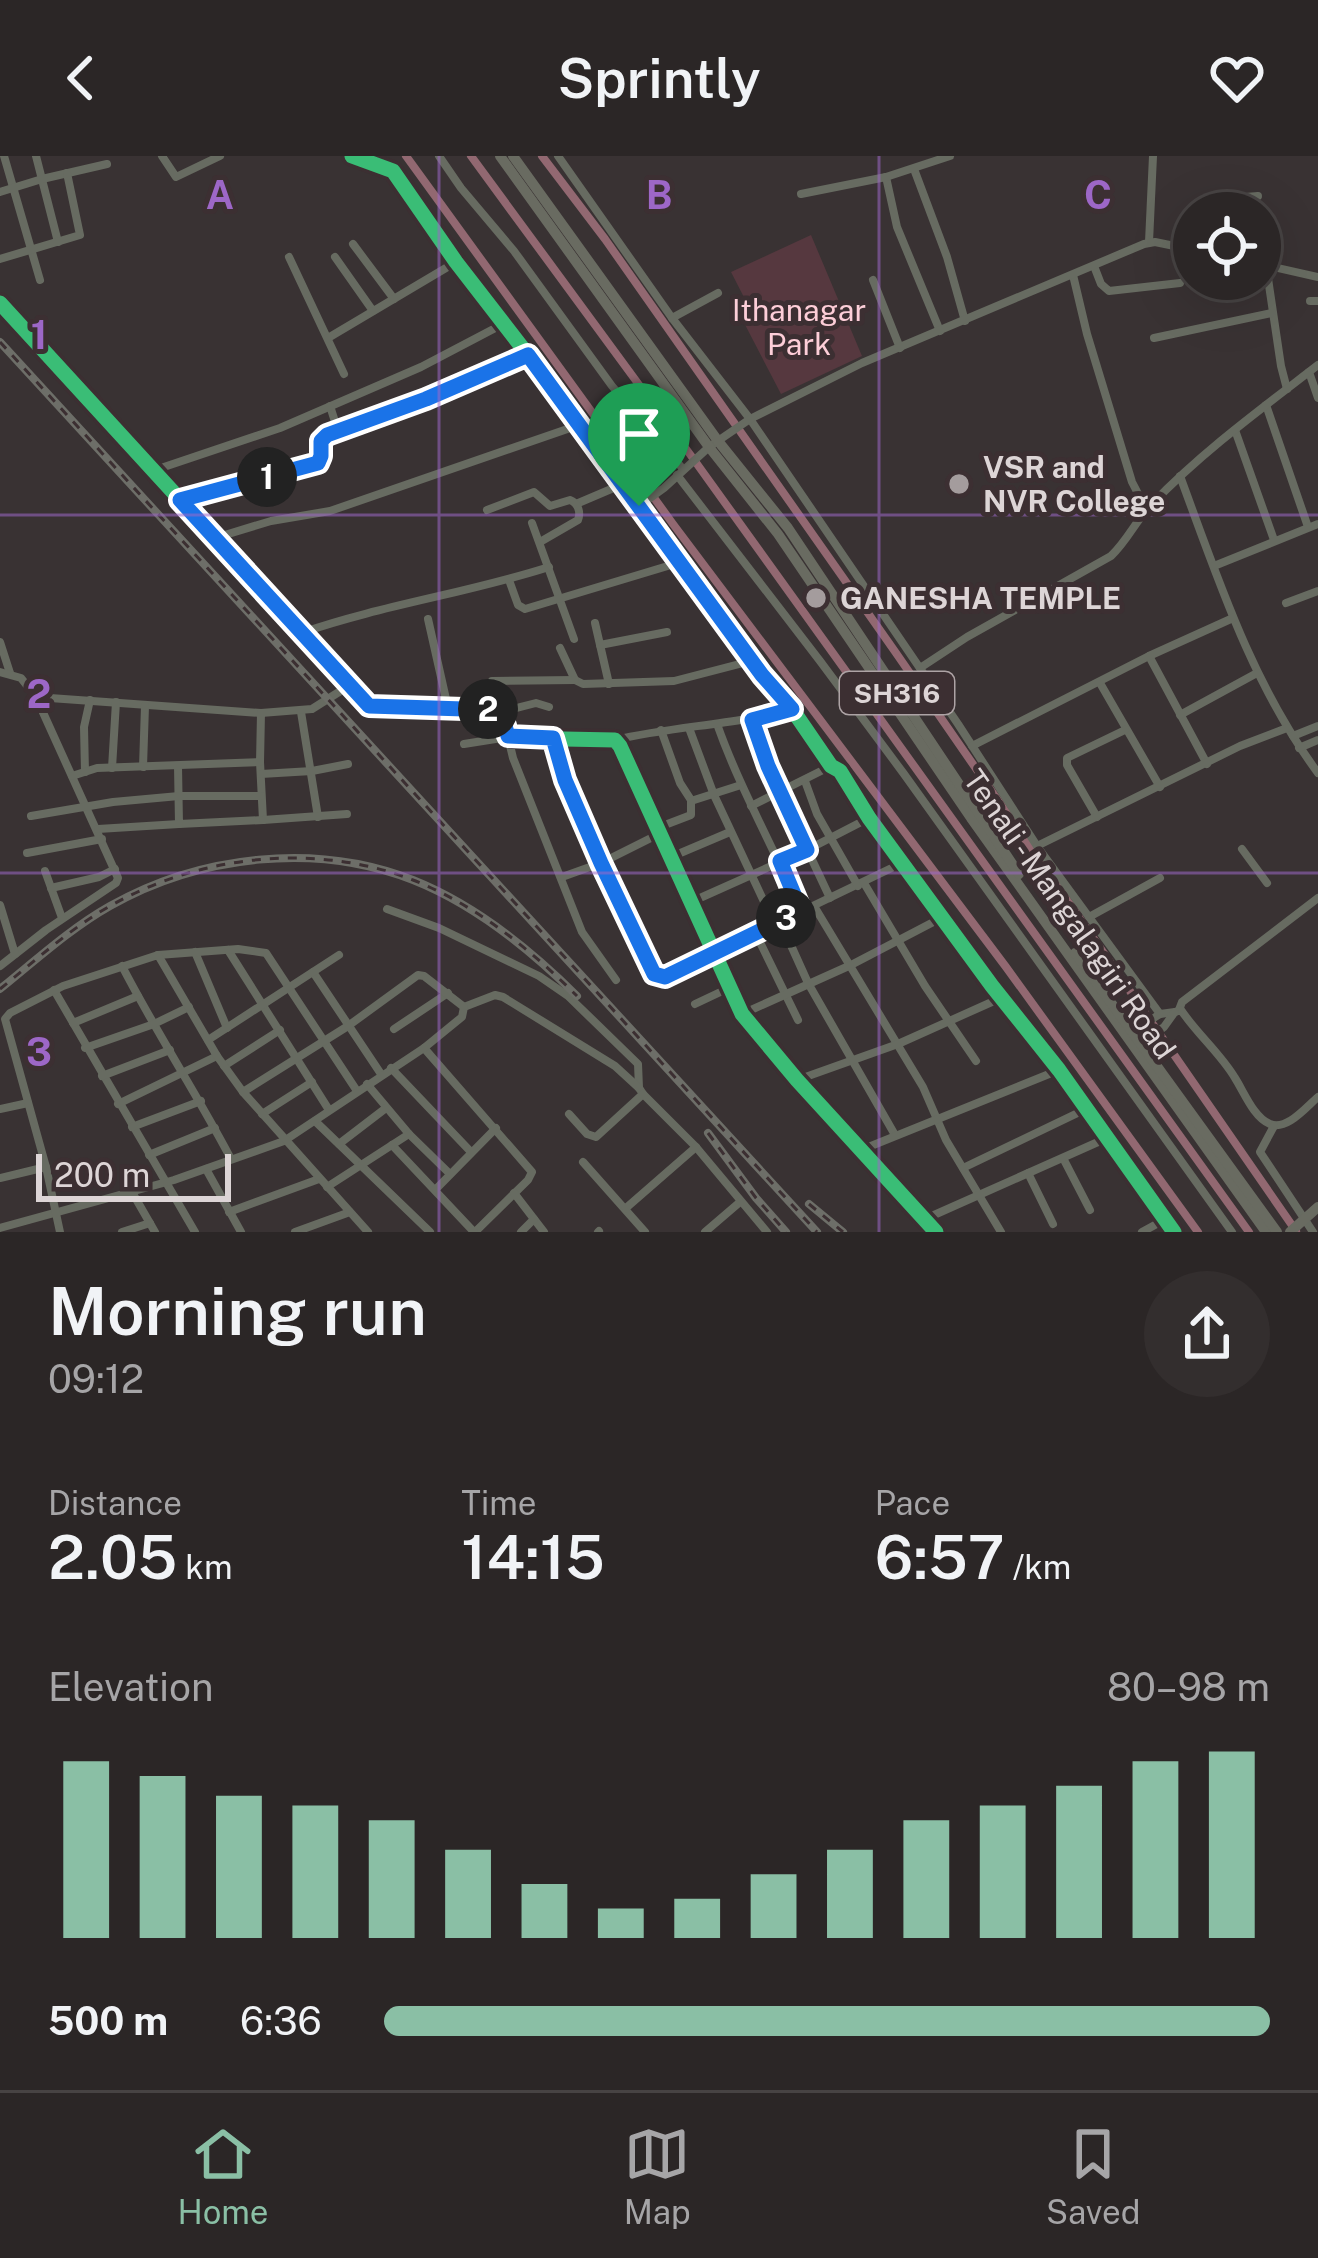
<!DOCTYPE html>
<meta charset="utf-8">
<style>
body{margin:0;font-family:"Public Sans",sans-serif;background:#332e2e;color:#f1f3f6;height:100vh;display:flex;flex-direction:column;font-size:45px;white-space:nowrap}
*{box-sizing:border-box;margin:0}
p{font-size:39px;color:#a6a5a7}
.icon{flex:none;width:66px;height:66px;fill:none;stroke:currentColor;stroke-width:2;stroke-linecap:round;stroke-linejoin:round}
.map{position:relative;height:1076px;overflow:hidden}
.drawer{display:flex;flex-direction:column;background:#2b2626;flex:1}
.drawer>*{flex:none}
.buttons{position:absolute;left:1173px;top:36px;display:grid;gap:24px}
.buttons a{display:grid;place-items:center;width:108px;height:108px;border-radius:50%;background:#2b2626;box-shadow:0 12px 48px #0002,0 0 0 3px #474343;font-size:60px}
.scale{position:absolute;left:36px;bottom:30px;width:195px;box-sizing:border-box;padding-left:12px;border:6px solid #ddd5d6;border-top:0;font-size:33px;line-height:42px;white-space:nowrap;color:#ddd5d6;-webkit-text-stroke:9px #3c2f32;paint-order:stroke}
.pin{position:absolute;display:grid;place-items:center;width:102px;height:102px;color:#fff;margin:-123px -51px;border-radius:50% 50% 50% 0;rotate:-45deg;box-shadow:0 0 12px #0007}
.pin .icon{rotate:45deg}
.km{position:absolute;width:60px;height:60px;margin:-30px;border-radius:50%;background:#222;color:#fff;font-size:33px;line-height:60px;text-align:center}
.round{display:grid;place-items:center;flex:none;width:126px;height:126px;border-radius:63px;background:#332e2e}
.overview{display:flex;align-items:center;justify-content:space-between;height:204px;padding:0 48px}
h1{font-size:66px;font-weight:600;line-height:90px}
.stats{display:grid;grid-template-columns:repeat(3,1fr);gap:18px;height:204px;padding:12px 48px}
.stats div{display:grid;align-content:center}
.stats b{font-size:60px;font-weight:600}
.stats small{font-size:33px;font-weight:400}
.stats p{font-size:33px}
.chart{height:336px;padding:24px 48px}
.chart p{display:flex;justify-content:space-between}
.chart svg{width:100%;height:216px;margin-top:12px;stroke:#8abfa5;stroke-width:6}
ul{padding:0 48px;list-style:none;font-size:39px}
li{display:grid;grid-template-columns:192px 144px 1fr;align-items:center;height:90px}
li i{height:30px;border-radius:15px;background:#8abfa5}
header{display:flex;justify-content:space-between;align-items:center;height:156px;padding:0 48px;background:#2b2626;font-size:54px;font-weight:600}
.dock{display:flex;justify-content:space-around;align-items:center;height:168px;border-top:3px solid #474343;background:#2b2626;font-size:33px;color:#a6a5a7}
.dock a{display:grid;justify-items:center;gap:6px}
.dock .current{color:#8abfa5}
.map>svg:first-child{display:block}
</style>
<header><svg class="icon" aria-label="back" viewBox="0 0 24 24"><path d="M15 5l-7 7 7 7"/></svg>Sprintly<svg class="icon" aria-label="heart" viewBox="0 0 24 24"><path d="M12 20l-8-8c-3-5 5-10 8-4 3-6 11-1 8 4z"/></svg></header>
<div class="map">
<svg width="1318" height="1076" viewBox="0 0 1318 1076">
<rect width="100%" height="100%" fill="#393233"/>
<path fill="#56383f" d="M811,79L862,200L781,238L740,159L750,153L731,116Z"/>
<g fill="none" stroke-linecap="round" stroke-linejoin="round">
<g stroke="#926871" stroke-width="8">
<path d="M406,0L673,368L1006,811L1198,1076"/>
<path d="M471,0L692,301L1249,1076"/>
<path d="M542,0L605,83L896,497L1296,1075"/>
</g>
<g stroke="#676b61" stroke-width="8">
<path d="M4,0L40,124"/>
<path d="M36,0L58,86"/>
<path d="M162,0L176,21L220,0"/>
<path d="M352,0L393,15L456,106L528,199L762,519L792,553L831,610L840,615L869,662L992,830L1059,914L1174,1076"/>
<path d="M439,0L461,32L514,95L612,230L683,313"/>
<path d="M558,0L672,162L750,263L958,568L1037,690L1160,858"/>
<path d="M914,13L947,101L965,165"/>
<path d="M886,21L897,71L940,175"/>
<path d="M0,36L42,23L107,8"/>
<path d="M801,38L886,21L950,0"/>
<path d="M1201,57L1209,44L1258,40"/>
<path d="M1149,86L1153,0"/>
<path d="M353,88L394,143"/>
<path d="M289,101L344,218"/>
<path d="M335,101L373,155"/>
<path d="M0,103L80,79L67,17"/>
<path d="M1260,108L1318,121"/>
<path d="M1266,109L1281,210L1287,233"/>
<path d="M1094,110L1101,128L1109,135L1180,127"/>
<path d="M1073,119L1087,178L1132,326L1146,353"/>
<path d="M873,124L900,192"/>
<path d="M1310,145H1318"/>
<path d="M0,147L369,550L496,554L503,562L508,581L513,582L615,584L620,590L742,858L797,924L936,1076"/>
<path d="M672,162L718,137"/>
<path d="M328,182L456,106"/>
<path d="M1154,182L1272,157"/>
<path d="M1309,216L1318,242"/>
<path d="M1266,249L1308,371"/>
<path d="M330,250L338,275"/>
<path d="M1235,274L1274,384"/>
<path d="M155,314L280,272L421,211L503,168"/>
<path d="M677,319L820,505L904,618L1232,1076"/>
<path d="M1180,320C1218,423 1252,528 1318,617"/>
<path d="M180,344L314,309L320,304L321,285L327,279L426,243L528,199"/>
<path d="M576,348L623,328"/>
<path d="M639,350L664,332L709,291L750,263L862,207L1144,88L1155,86L1194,94"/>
<path d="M487,354L534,336L550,350L570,344C578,347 581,356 578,364L540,386"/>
<path d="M532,367L574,483"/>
<path d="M215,382L271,365L330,355L579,269"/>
<path d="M1214,410L1318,368"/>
<path d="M509,424L518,449L525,453L681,406"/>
<path d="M1286,447L1318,435"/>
<path d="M428,463L448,552"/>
<path d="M595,467L609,528"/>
<path d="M301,477C382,449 468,437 549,411"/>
<path d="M0,486L10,517"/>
<path d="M600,489L667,476"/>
<path d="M560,492L575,524L583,528L674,525L751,505"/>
<path d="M1149,500L1207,608"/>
<path d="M920,512L967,481L1111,400C1128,384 1136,364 1152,348C1202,296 1261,253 1318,209"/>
<path d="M0,516L21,522L36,541L118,722L116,727L46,774L0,810"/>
<path d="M492,525L575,524"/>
<path d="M1100,527L1160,631"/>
<path d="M36,541L261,557"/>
<path d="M301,556L318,661"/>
<path d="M501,556L536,547L549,551"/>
<path d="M1180,559L1257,517"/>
<path d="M752,564L768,610L830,742"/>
<path d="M717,568C740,633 774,692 801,755"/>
<path d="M689,572L714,639L774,767"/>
<path d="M661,574L680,627L691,644"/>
<path d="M1293,580L1318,570"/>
<path d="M553,582L565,624L601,707L657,821H665L902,707"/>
<path d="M615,584C674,570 734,569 792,553"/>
<path d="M464,588L508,581L513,602L582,776L616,824"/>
<path d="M972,590L1149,500L1233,462"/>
<path d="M1299,592L1318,584"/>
<path d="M178,610L179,668L263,664L260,606"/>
<path d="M143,611L145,550"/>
<path d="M112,612L116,546"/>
<path d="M85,616L84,571L90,544"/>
<path d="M261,618L312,615L348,608"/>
<path d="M72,620L97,612L260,606L261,557L312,553L350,529"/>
<path d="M805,625L817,658L858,730"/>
<path d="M751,650L831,610"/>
<path d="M31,660L113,646L179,640H261"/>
<path d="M1097,661L1067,609V602L1125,574"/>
<path d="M263,664L347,658"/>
<path d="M657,672L691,659V645L741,629"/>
<path d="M98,673L179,668"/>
<path d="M1037,690L1240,590L1287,572"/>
<path d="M1242,693L1267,727"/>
<path d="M27,697L102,683"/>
<path d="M671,701L730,676"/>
<path d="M45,715L62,762"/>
<path d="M562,721L601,707L659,678"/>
<path d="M864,727L925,830L976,905"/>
<path d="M51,732L99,721L115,713"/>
<path d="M691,746L807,694L869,662"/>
<path d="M0,749L15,798"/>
<path d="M814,750L923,931L946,984L1001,1076"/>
<path d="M387,753L439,772L539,820L568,840L638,908L639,932L643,938"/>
<path d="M1089,761L1160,722"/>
<path d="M780,765L808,827L895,979"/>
<path d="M755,776L798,864"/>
<path d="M228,794L329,954"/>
<path d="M195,796L227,872"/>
<path d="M158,799L238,793L266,797L357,935"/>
<path d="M122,810C156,876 197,938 231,1003"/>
<path d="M313,816L381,918"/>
<path d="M54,834L195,1076"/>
<path d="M695,848L731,831"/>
<path d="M464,851L495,839L503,841L615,910L639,932"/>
<path d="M1179,854L1182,846L1318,742"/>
<path d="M1175,856L1181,854C1197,878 1221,898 1235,922C1244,936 1254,962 1270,968C1287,975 1306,951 1318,941"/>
<path d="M742,858L851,809L943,761"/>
<path d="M73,867L138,840"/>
<path d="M394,873L448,837"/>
<path d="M1129,878L1160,858L1175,856"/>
<path d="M208,884L339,799"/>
<path d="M1137,891L1164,871L1174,857"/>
<path d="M85,892L154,868L189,851"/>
<path d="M424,892L532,1016L528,1024L475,1076"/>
<path d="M224,910L280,874"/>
<path d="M391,912L471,996"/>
<path d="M102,920L170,894"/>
<path d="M797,924L898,888L1003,841"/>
<path d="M367,928L409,978L450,1018"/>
<path d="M118,948L217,900"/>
<path d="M0,953L28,947"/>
<path d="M262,958L312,926"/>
<path d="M569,958L587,978L596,981L643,938L696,991L767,1076"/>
<path d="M315,965L430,1076"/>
<path d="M1274,970L1260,996L1313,1076"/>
<path d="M132,971L201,945"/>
<path d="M339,988L386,952"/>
<path d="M392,989L474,1076"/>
<path d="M861,994L1059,914"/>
<path d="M149,999L215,972"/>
<path d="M1063,1002L1090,1054"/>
<path d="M583,1006L645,1076"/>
<path d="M963,1012L1086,953"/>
<path d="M206,1013L241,1076"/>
<path d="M1028,1017L1053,1068"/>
<path d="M0,1022L46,1011"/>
<path d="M327,1031L409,978"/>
<path d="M436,1033L496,972"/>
<path d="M132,1036L155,1076"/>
<path d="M514,1037L544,1076"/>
<path d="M626,1052L696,991"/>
<path d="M229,1056L319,1023"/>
<path d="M925,1063L1107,982"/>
<path d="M0,1072L174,1024L284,985L424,892L462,861L464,851L424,820L418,819L348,870L243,936"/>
<path d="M60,1076L46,1011L5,863L10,857L63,830L158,799L217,900L243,936L368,1076"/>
<path d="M122,1076L150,1067"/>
<path d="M295,1076L350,1056"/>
<path d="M521,1076L534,1063"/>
<path d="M598,1076L599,1075"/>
<path d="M705,1076L740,1046"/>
<path d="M1142,1076L1164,1064"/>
</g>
<g stroke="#696b61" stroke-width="10">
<path d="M500,0L709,291L778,378L971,662L1266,1076"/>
<path d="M513,0L718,285L788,372L1019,718"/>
<path d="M1075,797L1277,1076"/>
<path d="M1290,1076L1318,1051"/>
</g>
<defs>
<g id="rail">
<path d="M0,186L817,1076"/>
<path d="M0,833C36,804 71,772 110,750C200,699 316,686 413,724C476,749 530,793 577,840"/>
<path d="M708,977L756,1042L786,1076"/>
<path d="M809,1048L843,1076"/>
</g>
</defs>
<use href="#rail" stroke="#6d6e68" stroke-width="8"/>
<use href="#rail" stroke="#3c2f32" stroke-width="3" stroke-dasharray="9" stroke-linecap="butt"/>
<defs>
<g id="cycleway">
<path d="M352,0L393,15L456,106L528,199L762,519L792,553L831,610L840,615L869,662L992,830L1059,914L1174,1076"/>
<path d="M0,147L369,550L496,554L503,562L508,581L513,582L615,584L620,590L742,858L797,924L936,1076"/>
</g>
</defs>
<use href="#cycleway" stroke="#3c2f32" stroke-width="22"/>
<use href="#cycleway" stroke="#3abd76" stroke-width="15"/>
</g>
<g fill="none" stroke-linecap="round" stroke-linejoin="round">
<defs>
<path id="route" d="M528,199L762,519L792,553L752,564L768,610L807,694L780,705L801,755L665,821L654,818L601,707L565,624L553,582L508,580L501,556L496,554L369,550L180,344L318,307L321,300V285L327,279L426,243Z"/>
</defs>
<use href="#route" stroke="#fff" stroke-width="24"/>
<use href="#route" stroke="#1a73e8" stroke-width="15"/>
</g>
<path fill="none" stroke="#9d67c7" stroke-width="3" stroke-opacity="0.55" d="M439,0V1076M879,0V1076M0,359H1318M0,717H1318"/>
<g fill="#a49c9d" stroke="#3c2f32" stroke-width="4.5">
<circle cx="959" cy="328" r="12"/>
<circle cx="816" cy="442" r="12"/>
</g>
<g text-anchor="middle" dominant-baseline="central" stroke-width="10" stroke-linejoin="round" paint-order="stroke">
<rect fill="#3c2f32" stroke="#ada3a5" stroke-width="3" x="840" y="516" width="114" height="42" rx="9"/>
<g font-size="27" font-weight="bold" fill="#ddd5d6">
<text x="897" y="537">SH316</text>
</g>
<g font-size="30" fill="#fdced8" stroke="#3c2f32">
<text x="799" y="154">Ithanagar<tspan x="799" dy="34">Park</tspan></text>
</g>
<g font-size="30" font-weight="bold" fill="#ddd5d6" stroke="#3c2f32" text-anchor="start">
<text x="983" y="311">VSR and<tspan x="983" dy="34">NVR College</tspan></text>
<text x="840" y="442">GANESHA TEMPLE</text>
</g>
<g font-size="30" fill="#ddd5d6" stroke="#3c2f32">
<text transform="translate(1070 758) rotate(55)">Tenali - Mangalagiri Road</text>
</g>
</g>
<g font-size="39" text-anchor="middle" font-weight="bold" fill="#9d67c7" stroke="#3c2f32" stroke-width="10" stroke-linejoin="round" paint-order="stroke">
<text x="220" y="53">A</text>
<text x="659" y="53">B</text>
<text x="1098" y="53">C</text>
<text x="39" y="193">1</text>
<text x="39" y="552">2</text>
<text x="39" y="910">3</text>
</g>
</svg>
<div class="buttons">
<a><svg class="icon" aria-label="locate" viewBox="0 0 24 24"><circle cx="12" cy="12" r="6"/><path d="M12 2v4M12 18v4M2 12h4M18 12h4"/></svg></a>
</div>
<div class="scale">200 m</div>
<div class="pin" style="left:639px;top:350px;background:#1e9e55"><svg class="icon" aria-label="arrive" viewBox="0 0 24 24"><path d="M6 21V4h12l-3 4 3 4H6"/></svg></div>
<b class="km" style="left:267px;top:321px">1</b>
<b class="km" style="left:488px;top:553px">2</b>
<b class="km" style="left:786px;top:762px">3</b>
</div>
<section class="drawer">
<div class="overview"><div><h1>Morning run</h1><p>09:12</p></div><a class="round"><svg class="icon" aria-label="share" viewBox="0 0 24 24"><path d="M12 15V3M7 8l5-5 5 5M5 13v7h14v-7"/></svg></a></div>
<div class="stats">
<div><p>Distance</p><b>2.05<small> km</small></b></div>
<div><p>Time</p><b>14:15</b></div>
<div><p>Pace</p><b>6:57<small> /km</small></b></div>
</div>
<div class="chart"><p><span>Elevation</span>80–98 m</p>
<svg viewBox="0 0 160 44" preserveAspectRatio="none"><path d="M5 44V8M15 44V11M25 44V15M35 44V17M45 44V20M55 44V26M65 44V33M75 44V38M85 44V36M95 44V31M105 44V26M115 44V20M125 44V17M135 44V13M145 44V8M155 44V6"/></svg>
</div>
<ul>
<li><b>500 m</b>6:36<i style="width:100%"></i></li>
</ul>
</section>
<nav class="dock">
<a class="current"><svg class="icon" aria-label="home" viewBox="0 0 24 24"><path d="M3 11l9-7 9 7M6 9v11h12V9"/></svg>Home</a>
<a><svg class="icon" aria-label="map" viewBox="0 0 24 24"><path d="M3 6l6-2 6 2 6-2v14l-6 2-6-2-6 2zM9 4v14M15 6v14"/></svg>Map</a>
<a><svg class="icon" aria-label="saved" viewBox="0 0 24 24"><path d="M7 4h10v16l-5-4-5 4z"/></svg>Saved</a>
</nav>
